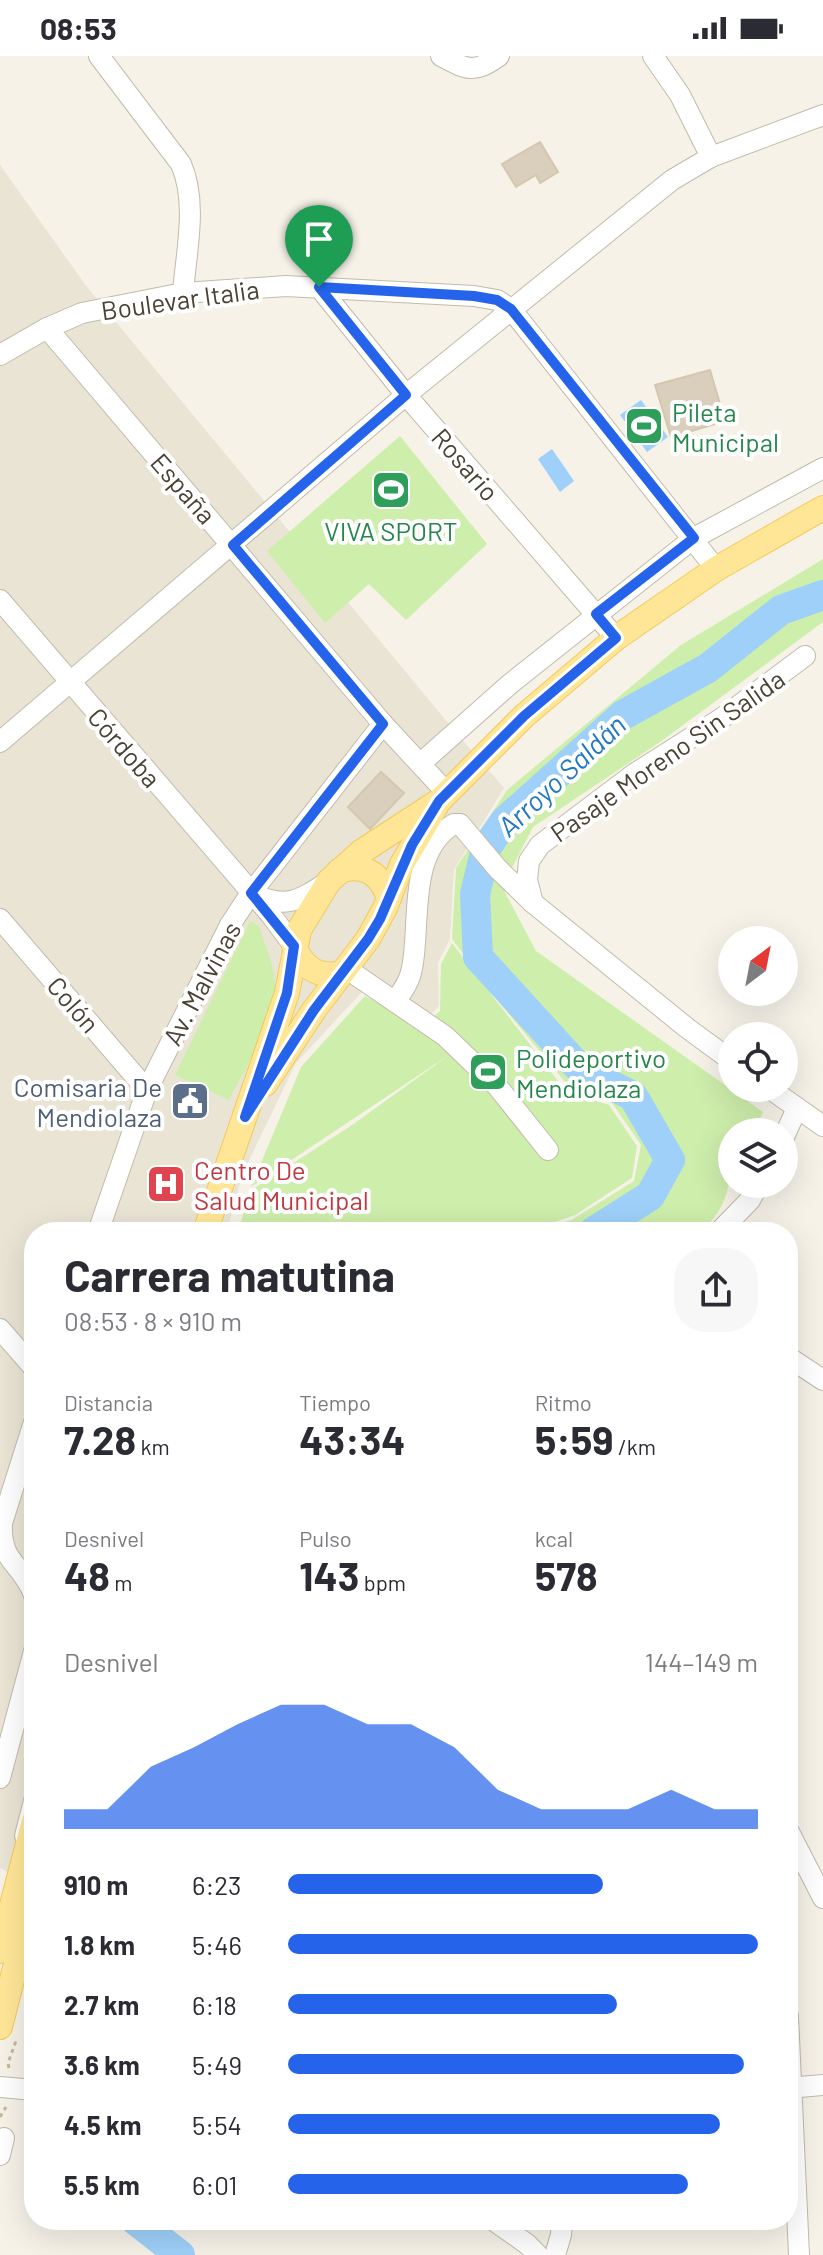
<!DOCTYPE html>
<html lang="es">
<meta charset="utf-8">
<style>
body{margin:0;font-family:Barlow,sans-serif;background:#f7f7f7;color:#2b2b33;height:100vh;display:flex;flex-direction:column;font-size:30px;white-space:nowrap}
*{box-sizing:border-box;margin:0}
p{font-size:26px;color:#7c7c81}
.icon{flex:none;width:44px;height:44px;fill:none;stroke:currentColor;stroke-width:2;stroke-linecap:round;stroke-linejoin:round}
.map{position:relative;flex:1;overflow:hidden}
.side{position:absolute;left:24px;top:1166px;width:774px;height:1008px;display:flex;flex-direction:column;background:#fff;border-radius:32px;box-shadow:0 8px 32px #0002}
.side>*{flex:none}
.needle{width:52px;rotate:32deg}
.controls{position:absolute;left:718px;top:870px;display:grid;gap:16px}
.controls a{display:grid;place-items:center;width:80px;height:80px;border-radius:50%;background:#fff;box-shadow:0 8px 32px #0002;font-size:40px}
.pin{position:absolute;display:grid;place-items:center;width:68px;height:68px;color:#fff;margin:-82px -34px;border-radius:50% 50% 50% 0;rotate:-45deg;box-shadow:0 0 8px #0007}
.pin .icon{rotate:45deg}
.round{display:grid;place-items:center;flex:none;width:84px;height:84px;border-radius:32px;background:#f7f7f7}
.overview{display:flex;align-items:center;justify-content:space-between;height:136px;padding:0 40px}
h1{font-size:44px;font-weight:700;line-height:60px}
.figures{display:grid;grid-template-columns:repeat(3,1fr);gap:12px;height:136px;padding:8px 40px}
.figures div{display:grid;align-content:center}
.figures b{font-size:40px;font-weight:700}
.figures small{font-size:22px;font-weight:400}
.figures p{font-size:22px}
.chart{height:224px;padding:16px 40px}
.chart p{display:flex;justify-content:space-between}
.chart svg{width:100%;height:144px;margin-top:8px;fill:#2563eb;opacity:.7}
ul{padding:0 40px;list-style:none;font-size:26px}
li{display:grid;grid-template-columns:128px 96px 1fr;align-items:center;height:60px}
li i{height:20px;border-radius:10px;background:#2563eb}
.status{display:flex;justify-content:space-between;align-items:center;height:56px;padding:0 40px;background:#fff;direction:ltr}
.status svg{height:22px;fill:currentColor}
.map>svg:first-child{display:block}
</style>
<div class="status"><b>08:53</b><svg viewBox="0 0 49 12"><path d="M0 12V9h3v3zM5 12V6h3v6zM10 12V3h3v9zM15 12V0h3v12zM26 1h20v11H26zM47 4h2v5h-2z"/></svg></div>
<div class="map">
<svg width="823" height="2199" viewBox="0 0 823 2199">
<rect width="100%" height="100%" fill="#f6f2e8"/>
<path fill="#eae4d5" d="M0,109L87,231L453,673L504,732L454,814L450,883L438,907L439,950L422,967L362,936L296,1007L242,1119L227,1176H34V1829L0,1812Z"/>
<g fill="#ceeeac">
<path d="M400,380L487,488L406,564L369,528L325,567L267,495Z"/>
<path d="M823,503V566L660,686L533,771L502,831L536,895L763,1056L754,1076H732C732,1115 733,1149 700,1176H539L573,1163L634,1125L641,1089L612,1047L566,1027L503,951L452,883L456,812L507,734L681,589Z"/>
<path d="M250,865L259,870C265,891 278,917 275,939C272,968 243,1017 229,1044L175,1019Z"/>
<path d="M452,887L564,1033L609,1049L637,1090L632,1122L575,1159L527,1176H238L250,1135L355,1067L449,999L251,1131L301,1011L365,940L422,969L439,988L423,969L440,955L441,908Z"/>
</g>
<g fill="#9ed0f9">
<path d="M641,344L668,381L647,396L620,359Z"/>
<path d="M552,393L574,425L560,436L538,403Z"/>
</g>
<g fill="none" stroke-linecap="round" stroke-linejoin="round">
<g stroke="#9ed0f9" stroke-width="30">
<path d="M593,1176L650,1140L670,1104L633,1040L582,1015L478,901L475,838L486,792L505,765L623,659L708,612L781,554L823,539"/>
<path d="M135,2164L180,2199"/>
</g>
</g>
<g fill="#d9cfbc" stroke="#d4c7ae" stroke-width="2">
<path d="M540,86L558,116L540,127L536,119L516,131L502,108Z"/>
<path d="M710,314L725,365L671,381L655,329Z"/>
<path d="M381,716L404,737L370,773L348,751Z"/>
</g>
<g fill="none" stroke-linecap="round" stroke-linejoin="round">
<defs>
<g id="minor">
<path d="M99,0L181,108C198,147 186,196 183,237"/>
<path d="M441,0C467,14 474,18 499,0"/>
<path d="M653,0L680,39L711,101"/>
<path d="M319,231L406,339L616,582"/>
<path d="M47,272L383,668L447,737"/>
<path d="M0,299L47,272L82,257L183,237L286,230L474,240L497,244L511,253L716,513"/>
<path d="M0,544L271,859L294,890"/>
<path d="M0,686L406,339L672,124L711,101L823,59"/>
<path d="M421,707L510,628L694,482L823,412"/>
<path d="M252,838C287,853 299,845 329,825"/>
<path d="M533,847L527,824L529,805L540,789L634,718L722,662L805,600"/>
<path d="M0,863L147,1034"/>
<path d="M347,913L445,980L497,1030L548,1094"/>
<path d="M395,945C403,935 410,925 412,912C421,869 407,795 454,768H460L498,813L533,847L687,972L732,1005"/>
<path d="M769,1032L823,1070"/>
<path d="M784,1081L797,1052"/>
<path d="M98,1176L147,1034L230,869L251,837L383,668"/>
<path d="M719,1176L750,1144L759,1128"/>
<path d="M0,1273L34,1312"/>
<path d="M788,1301L823,1324"/>
<path d="M34,1366L2,1467C0,1508 22,1506 34,1539"/>
<path d="M0,1722L34,1595"/>
<path d="M788,1774L823,1842"/>
<path d="M25,1780L34,1745"/>
<path d="M788,1960L799,2199"/>
<path d="M0,2031L34,2034"/>
<path d="M788,2032L823,2029"/>
<path d="M0,2099L4,2082"/>
<path d="M493,2164L527,2188L538,2199"/>
<path d="M555,2199L561,2179L562,2164"/>
</g>
<g id="major">
<path d="M339,815C364,807 380,817 389,842"/>
<path d="M294,890C303,911 316,921 339,918"/>
<path d="M265,1028L314,954L368,883L385,852L402,808L436,750"/>
<path d="M205,1176L287,937L299,874L329,825L361,796L439,745L524,660L616,582L716,513L823,452"/>
<path d="M0,1895L34,1765"/>
<path d="M0,1971L34,1837"/>
</g>
</defs>
<use href="#minor" stroke="#c2bba9" stroke-width="22"/>
<use href="#major" stroke="#f2ca5a" stroke-width="26"/>
<g stroke="#c6b898" stroke-width="3" stroke-dasharray="4 4" stroke-linecap="butt">
<path d="M9,2012L8,2007L16,1985"/>
<path d="M0,2061L6,2051"/>
</g>
<use href="#minor" stroke="#fff" stroke-width="20"/>
<use href="#major" stroke="#ffe697" stroke-width="24"/>
</g>
<g fill="none" stroke-linecap="round" stroke-linejoin="round">
<defs>
<path id="route" d="M319,231L474,240L497,244L511,253L694,482L596,558L616,582L524,660L439,745L412,789L380,863L368,883L314,954L245,1061L287,937L294,890L251,837L383,668L233,489L406,339Z"/>
</defs>
<use href="#route" stroke="#fff" stroke-width="16"/>
<use href="#route" stroke="#2563eb" stroke-width="10"/>
</g>
<defs>
<symbol id="stadium-square" viewBox="-11 -11 22 22"><rect x="-9" y="-9" width="18" height="18" rx="4" fill="#2e9e5b" stroke="#fff"/><path d="M0-5a6.5 5 0 1 0 0 10a6.5 5 0 1 0 0-10ZM-3.5-1.8h7v3.6h-7Z" fill="#fff"/></symbol>
<symbol id="civic-square" viewBox="-11 -11 22 22"><rect x="-9" y="-9" width="18" height="18" rx="4" fill="#5c6f8a" stroke="#fff"/><path d="M-.6-6.5H3V-4.5H.6V-3L4-1V1h2V6H-6V1h2V-1L-.6-3ZM-1.2 2.5V6h2.4V2.5Z" fill="#fff"/></symbol>
<symbol id="hospital-square" viewBox="-11 -11 22 22"><rect x="-9" y="-9" width="18" height="18" rx="4" fill="#e0444e" stroke="#fff"/><path d="M-5-5h3v3.5h4V-5h3V5h-3V1.5h-4V5h-3Z" fill="#fff"/></symbol>
</defs>
<g fill-rule="evenodd">
<use href="#stadium-square" x="622" y="348" width="44" height="44"/>
<use href="#stadium-square" x="369" y="412" width="44" height="44"/>
<use href="#stadium-square" x="466" y="994" width="44" height="44"/>
<use href="#civic-square" x="168" y="1023" width="44" height="44"/>
<use href="#hospital-square" x="144" y="1106" width="44" height="44"/>
</g>
<g text-anchor="middle" dominant-baseline="central" stroke-width="8" stroke-linejoin="round" paint-order="stroke">
<g font-size="26" fill="#4a4335" stroke="#fff">
<text transform="translate(180 243) rotate(-8)">Boulevar Italia</text>
<text transform="translate(466 408) rotate(49)">Rosario</text>
<text transform="translate(184 432) rotate(49)">España</text>
<text transform="translate(125 691) rotate(49)">Córdoba</text>
<text transform="translate(667 699) rotate(-35)">Pasaje Moreno Sin Salida</text>
<text transform="translate(201 927) rotate(-62)">Av. Malvinas</text>
<text transform="translate(74 948) rotate(49)">Colón</text>
</g>
<g font-size="26" fill="#27864d" stroke="#fff" text-anchor="start">
<text x="672" y="355">Pileta<tspan x="672" dy="30">Municipal</tspan></text>
<text x="391" y="474" text-anchor="middle">VIVA SPORT</text>
<text x="516" y="1001">Polideportivo<tspan x="516" dy="30">Mendiolaza</tspan></text>
</g>
<g font-size="26" fill="#4e5e75" stroke="#fff" text-anchor="end">
<text x="162" y="1030">Comisaria De<tspan x="162" dy="30">Mendiolaza</tspan></text>
</g>
<g font-size="26" fill="#be3a42" stroke="#fff" text-anchor="start">
<text x="194" y="1113">Centro De<tspan x="194" dy="30">Salud Municipal</tspan></text>
</g>
<g font-size="28" font-style="italic" fill="#2178c3" stroke="#fff">
<text transform="translate(561 719) rotate(-43)">Arroyo Saldán</text>
</g>
</g>
</svg>
<div class="controls">
<a><svg class="needle" viewBox="-14 -14 28 28"><path d="M0-13l5 13h-10z" fill="#e53935"/><path d="M0 13l5-13h-10z" fill="#7c7c81"/></svg></a>
<a><svg class="icon" aria-label="locate" viewBox="0 0 24 24"><circle cx="12" cy="12" r="6"/><path d="M12 2v4M12 18v4M2 12h4M18 12h4"/></svg></a>
<a><svg class="icon" aria-label="layers" viewBox="0 0 24 24"><path d="M12 4l9 5-9 5-9-5zM3 14l9 5 9-5"/></svg></a>
</div>
<div class="pin" style="left:319px;top:231px;background:#1e9e55"><svg class="icon" aria-label="arrive" viewBox="0 0 24 24"><path d="M6 21V4h12l-3 4 3 4H6"/></svg></div>
<section class="side">
<div class="overview"><div><h1>Carrera matutina</h1><p>08:53 · 8 × 910 m</p></div><a class="round"><svg class="icon" aria-label="share" viewBox="0 0 24 24"><path d="M12 15V3M7 8l5-5 5 5M5 13v7h14v-7"/></svg></a></div>
<div class="figures">
<div><p>Distancia</p><b>7.28<small> km</small></b></div>
<div><p>Tiempo</p><b>43:34</b></div>
<div><p>Ritmo</p><b>5:59<small> /km</small></b></div>
</div>
<div class="figures">
<div><p>Desnivel</p><b>48<small> m</small></b></div>
<div><p>Pulso</p><b>143<small> bpm</small></b></div>
<div><p>kcal</p><b>578</b></div>
</div>
<div class="chart"><p><span>Desnivel</span>144–149 m</p>
<svg viewBox="0 0 160 44" preserveAspectRatio="none"><path d="M0 44V38L10 38L20 25L30 19L40 12L50 6L60 6L70 12L80 12L90 19L100 32L110 38L120 38L130 38L140 32L150 38L160 38V44z"/></svg>
</div>
<ul>
<li><b>910 m</b>6:23<i style="width:67%"></i></li>
<li><b>1.8 km</b>5:46<i style="width:100%"></i></li>
<li><b>2.7 km</b>6:18<i style="width:70%"></i></li>
<li><b>3.6 km</b>5:49<i style="width:97%"></i></li>
<li><b>4.5 km</b>5:54<i style="width:92%"></i></li>
<li><b>5.5 km</b>6:01<i style="width:85%"></i></li>
</ul>
</section>
</div>
